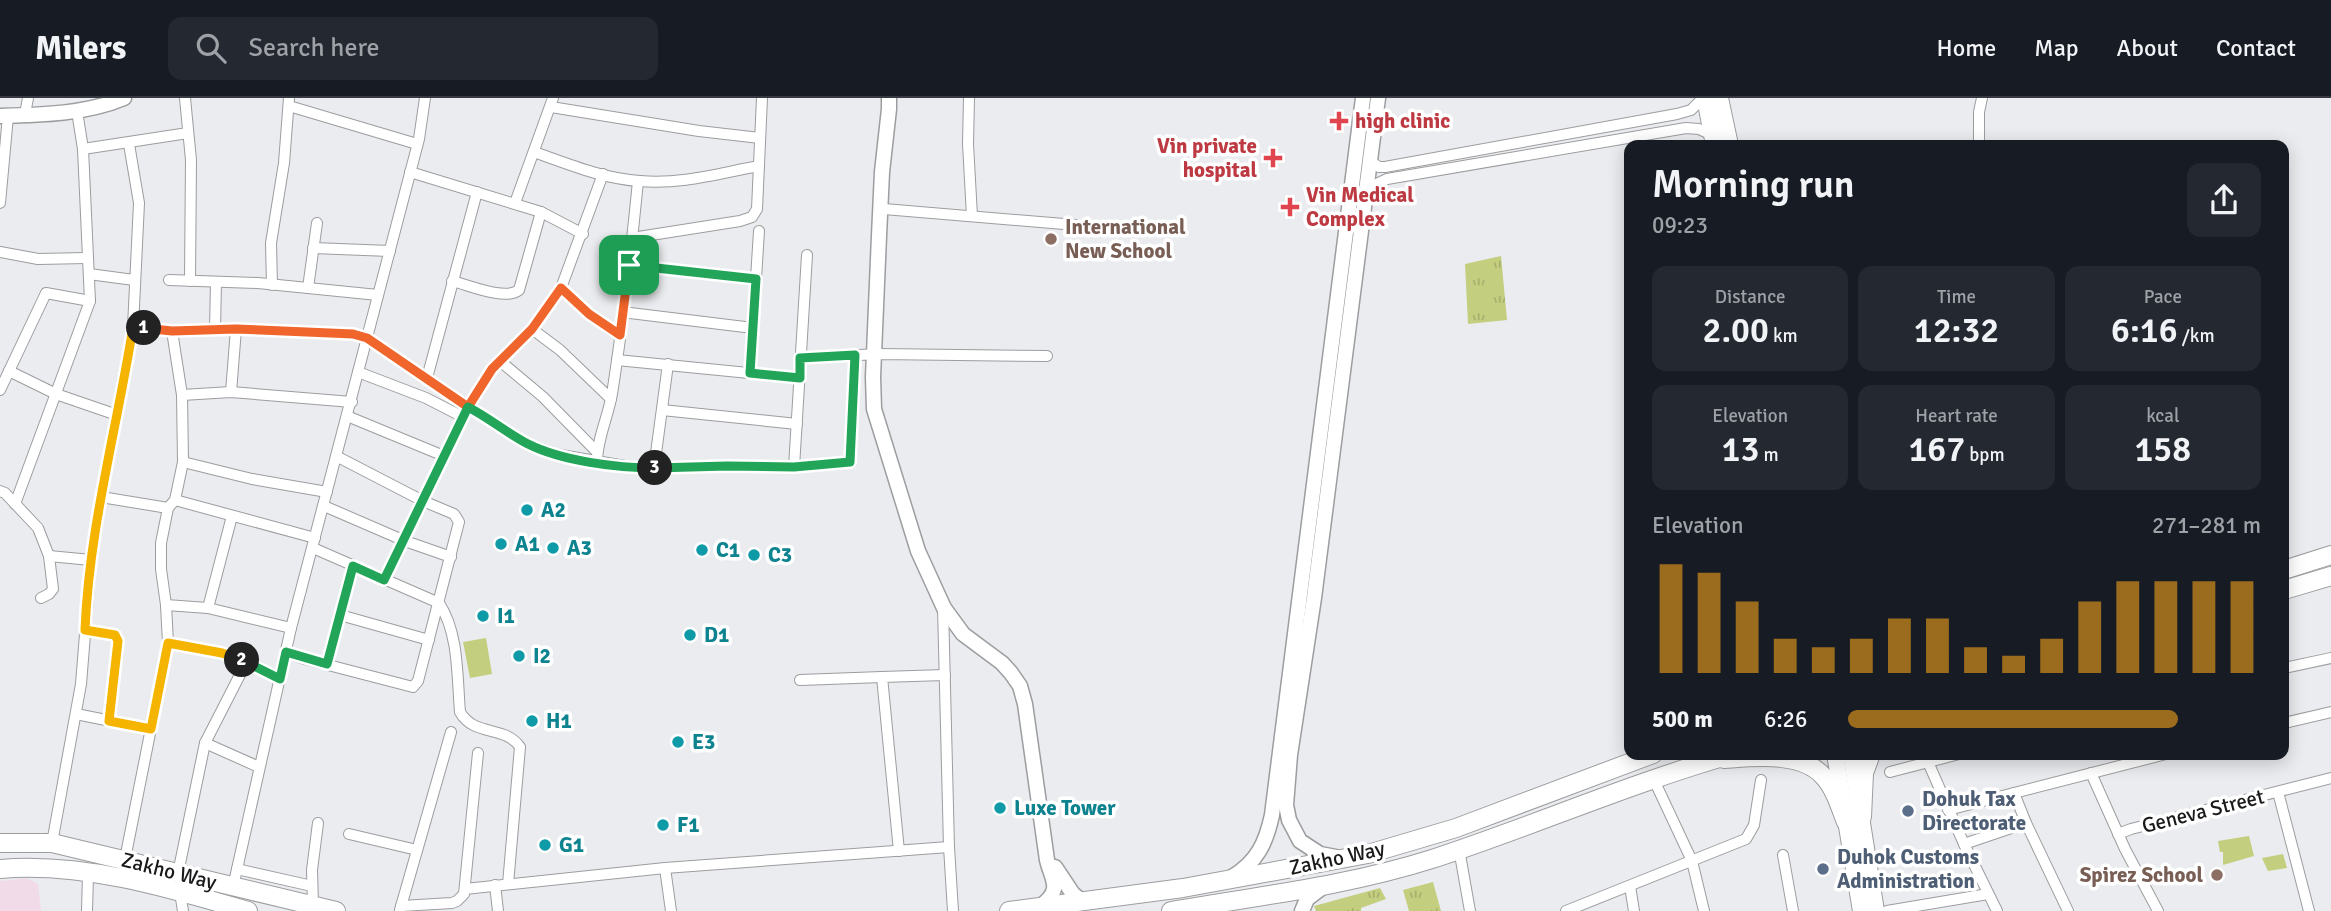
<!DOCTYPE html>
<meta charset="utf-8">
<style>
body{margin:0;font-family:Signika,sans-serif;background:#242831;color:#f1f3f6;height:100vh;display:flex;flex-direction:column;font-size:26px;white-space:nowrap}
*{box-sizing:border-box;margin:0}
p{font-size:23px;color:#9ea1a6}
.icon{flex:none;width:38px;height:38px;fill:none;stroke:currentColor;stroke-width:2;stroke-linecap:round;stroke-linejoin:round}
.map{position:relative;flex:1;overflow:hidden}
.panel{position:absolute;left:1624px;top:42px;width:665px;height:620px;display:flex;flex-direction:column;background:#171b24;border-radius:14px;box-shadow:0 4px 18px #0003}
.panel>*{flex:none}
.pin{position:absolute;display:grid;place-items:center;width:60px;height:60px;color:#fff;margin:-30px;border-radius:14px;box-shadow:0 4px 10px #0006}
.km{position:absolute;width:35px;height:35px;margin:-18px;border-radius:50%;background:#222;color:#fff;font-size:19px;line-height:35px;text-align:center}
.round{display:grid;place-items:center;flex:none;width:74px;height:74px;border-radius:14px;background:#242831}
.overview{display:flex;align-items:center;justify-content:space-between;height:119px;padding:0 28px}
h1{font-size:38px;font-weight:600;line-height:52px}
.stats{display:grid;grid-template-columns:repeat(3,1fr);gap:10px;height:119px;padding:7px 28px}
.stats div{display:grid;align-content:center;border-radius:14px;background:#242831;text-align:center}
.stats b{font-size:35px;font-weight:600}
.stats small{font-size:19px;font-weight:400}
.stats p{font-size:19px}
.chart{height:196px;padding:14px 28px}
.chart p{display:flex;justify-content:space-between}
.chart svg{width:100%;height:126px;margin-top:7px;stroke:#9b6c1e;stroke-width:6}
ul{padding:0 28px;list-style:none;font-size:23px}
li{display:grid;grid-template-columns:112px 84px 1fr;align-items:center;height:52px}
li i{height:18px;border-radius:9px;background:#9b6c1e}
header{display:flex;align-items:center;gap:42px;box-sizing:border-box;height:98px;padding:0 35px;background:#171b24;border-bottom:2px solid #363941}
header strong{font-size:33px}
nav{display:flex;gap:38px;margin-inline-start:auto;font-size:24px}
.search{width:490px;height:63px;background:#242831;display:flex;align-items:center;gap:18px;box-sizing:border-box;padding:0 24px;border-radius:14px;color:#9ea1a6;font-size:26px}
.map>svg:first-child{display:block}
</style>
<header>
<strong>Milers</strong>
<div class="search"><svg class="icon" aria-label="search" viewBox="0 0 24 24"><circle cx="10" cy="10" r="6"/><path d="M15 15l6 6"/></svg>Search here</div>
<nav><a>Home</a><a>Map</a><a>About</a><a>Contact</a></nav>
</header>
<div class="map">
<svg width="2331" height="813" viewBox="0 0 2331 813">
<defs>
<pattern id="grass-tufts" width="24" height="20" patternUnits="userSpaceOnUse" patternTransform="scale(1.75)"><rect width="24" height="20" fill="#c4ce7f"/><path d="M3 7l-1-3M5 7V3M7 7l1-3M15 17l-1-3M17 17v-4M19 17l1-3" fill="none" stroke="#a8b06d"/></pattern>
</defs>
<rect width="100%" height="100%" fill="#ebecef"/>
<path fill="#f1dbe9" d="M27,780L38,786L41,813H0V783Z"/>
<g fill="url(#grass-tufts)">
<path d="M1501,158L1507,222L1468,226L1465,166Z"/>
<path d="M1433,784L1441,813H1409L1403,792Z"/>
<path d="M1380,790L1386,801L1361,810V813H1316L1314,808Z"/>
</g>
<g fill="#c4ce7f">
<path d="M486,540L492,576L470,580L463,544Z"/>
<path d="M2249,738L2254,758L2223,767V754H2220L2218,743Z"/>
<path d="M2283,756L2287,770L2268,773L2262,760Z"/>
</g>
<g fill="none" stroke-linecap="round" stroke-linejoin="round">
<defs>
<g id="street">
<path d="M185,0L191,62L190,183"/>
<path d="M969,0L968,46L972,118"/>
<path d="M289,8L417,46"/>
<path d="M551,9L699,33L760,40"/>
<path d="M25,16L28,0"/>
<path d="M1979,47V14L1982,0"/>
<path d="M83,51L188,35"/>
<path d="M534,54C568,66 604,81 640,83C679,87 720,75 759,68"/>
<path d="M1370,63L1379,69H1385L1677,16L1691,12L1703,0"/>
<path d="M410,74L541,114L583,136"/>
<path d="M1366,91L1387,81L1686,30L1699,31L1712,37"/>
<path d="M0,105L8,18"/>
<path d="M515,105L553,0"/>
<path d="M884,111L1076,127"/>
<path d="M632,140L740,123L752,119L757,111L762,0"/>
<path d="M313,150L390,153"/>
<path d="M0,154L38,161L87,160"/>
<path d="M629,167L756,181"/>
<path d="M89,176L134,182"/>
<path d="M169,182L258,185L378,197"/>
<path d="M452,183C469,187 505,203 519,192L541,114"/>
<path d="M272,187L271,145L284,65L289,0"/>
<path d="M308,190L317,125"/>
<path d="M561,190L589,216L620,238"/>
<path d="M622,214L753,230"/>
<path d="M133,229L172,233L236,231L353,236L367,240L468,308L528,346L555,356L637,370L727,368L794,369L850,364L855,257"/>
<path d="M532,231L560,252L611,301"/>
<path d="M215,232L216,184"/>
<path d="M800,260L879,256L1047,258"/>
<path d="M617,262L800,280"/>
<path d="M500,263L543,299L597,354"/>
<path d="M9,273L56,296L117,317"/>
<path d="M358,274L426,300L463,319"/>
<path d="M750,275L759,133"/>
<path d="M427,280L477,94"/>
<path d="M0,292L46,195L90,203"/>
<path d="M231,294L236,231"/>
<path d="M182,297L231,294L352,304"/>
<path d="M662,312L797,326"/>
<path d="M347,318L444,358"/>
<path d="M183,364L252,381L327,394"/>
<path d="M597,364C597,341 608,319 612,296C623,226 631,154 638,83"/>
<path d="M794,369L807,157"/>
<path d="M654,370L668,266"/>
<path d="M0,393L5,395L38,430L49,458L53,491L49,496L41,500"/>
<path d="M101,399L168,410"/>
<path d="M175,402L315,440"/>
<path d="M15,406L90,203L83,51L77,13"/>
<path d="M324,408L405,443L451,459"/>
<path d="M313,450L439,505C459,535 457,579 460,614C474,639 505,627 520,649L508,786"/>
<path d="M49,458L91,462"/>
<path d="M384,482L468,308L492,271L532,231L561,190L603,76"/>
<path d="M166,507L208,510L291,530"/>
<path d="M943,509L949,749L953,813"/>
<path d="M208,510L232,418"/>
<path d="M340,517L429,542"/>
<path d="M85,532L115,537L118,543L109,623"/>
<path d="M168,545L222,555L247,563L280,581"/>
<path d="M286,554L305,561L413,589L418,583L459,424L454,416L423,403L336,358"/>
<path d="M327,566L353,468"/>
<path d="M2284,570L2331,560"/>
<path d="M800,582L882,579"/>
<path d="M76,616L151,631"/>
<path d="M2284,625L2331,614"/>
<path d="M205,645L259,669"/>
<path d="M1928,664L1964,746L1997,813"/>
<path d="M1890,674L1959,656"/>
<path d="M2091,675L2125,751L2158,813"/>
<path d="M1654,682L1692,763L1704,813"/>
<path d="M2278,694L2309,813"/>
<path d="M1948,712L2014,695"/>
<path d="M349,736L417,752"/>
<path d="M2118,736L2131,731L2331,680"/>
<path d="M52,745L81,586L91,462L108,360L133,229L139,105L129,46"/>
<path d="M1964,746L2026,725"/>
<path d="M1459,751L1470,813"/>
<path d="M899,753L882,579L945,577"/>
<path d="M1783,757L1793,813"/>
<path d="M125,761L168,545L166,507L161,471V445L168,410L175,402L183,364L182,297L172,233"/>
<path d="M665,770L671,813"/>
<path d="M237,771L312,788"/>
<path d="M178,775L205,645L247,563"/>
<path d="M495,787L498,813"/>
<path d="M1630,788L1634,813"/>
<path d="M233,789L291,530L419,41L425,0"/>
<path d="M465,791L665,770L949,749"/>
<path d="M180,794L183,813"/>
<path d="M313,807L312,772L318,725"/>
<path d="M401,808L452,805L457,803L464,796L478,655"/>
<path d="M400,812L451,634"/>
<path d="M87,813L88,776"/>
<path d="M1566,813L1746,741L1754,727L1761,682"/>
<path d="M1887,813L1988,796"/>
<path d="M2068,813L2026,725L2014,695L2166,656"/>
</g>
<g id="secondary">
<path d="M889,0V11L882,74L879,138L873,279L874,311L918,453L944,510L963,536L1002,565L1011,575L1020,588L1025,606L1047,762C1052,783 1063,791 1041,808"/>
<path d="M0,18C41,17 86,16 124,0"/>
<path d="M1336,759L1320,756L1300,743L1289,722L1286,707L1290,657L1314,500L1378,0"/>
<path d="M1055,769L1073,796L1082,803"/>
<path d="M1232,779C1257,764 1266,745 1272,717L1363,0"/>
<path d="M1302,813L1307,801L1323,789"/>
</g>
<g id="primary">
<path d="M1705,0L1714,47"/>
<path d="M1720,0L1730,47"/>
<path d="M1835,656L1861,813"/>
<path d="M1851,656L1876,813"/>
</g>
<g id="highway">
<path d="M2284,472L2331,457"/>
<path d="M2284,492L2331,478"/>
<path d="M1724,661C1754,659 1802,653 1824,679C1835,691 1840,709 1846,724"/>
<path d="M1862,719L1864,675L1871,656"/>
<path d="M0,745H52L336,813"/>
<path d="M0,771C83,764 169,790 248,813"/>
<path d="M1009,813L1183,790L1368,756L1456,730L1653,656"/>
<path d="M1171,813C1258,798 1347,788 1432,761C1533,728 1631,685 1733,656"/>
</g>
</defs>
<use href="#street" stroke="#9b9d9f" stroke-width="12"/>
<use href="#secondary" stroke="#9b9d9f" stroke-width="17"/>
<use href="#primary" stroke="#9b9d9f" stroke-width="18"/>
<use href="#highway" stroke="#9b9d9f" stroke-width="20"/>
<use href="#street" stroke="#fff" stroke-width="10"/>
<use href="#secondary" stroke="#fff" stroke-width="14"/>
<use href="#primary" stroke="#fff" stroke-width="16"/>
<use href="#highway" stroke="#fff" stroke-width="18"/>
</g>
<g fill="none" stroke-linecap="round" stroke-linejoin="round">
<defs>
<path id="split-1" d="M144,230L172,233L236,231L353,236L367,240L468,309L492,271L532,231L561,190L589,216L620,237L629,167"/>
<path id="split-2" d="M144,230L133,229C117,330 89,430 85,532L115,537L118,543L109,623L151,631L168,545L222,555L242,562"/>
<path id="split-3" d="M242,562L280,581L286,554L327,566L353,468L384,482L468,309C489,320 507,335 528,346C562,363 617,370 655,370"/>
<path id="split-4" d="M629,167L756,181L750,275L800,280V260L855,257L850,364L794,369L727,368L655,370"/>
</defs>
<use href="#split-1" stroke="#fff" stroke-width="14"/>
<use href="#split-2" stroke="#fff" stroke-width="14"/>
<use href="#split-3" stroke="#fff" stroke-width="14"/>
<use href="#split-4" stroke="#fff" stroke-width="14"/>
<use href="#split-1" stroke="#f0652b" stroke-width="9"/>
<use href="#split-2" stroke="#f5b400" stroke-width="9"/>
<use href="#split-3" stroke="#22a559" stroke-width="9"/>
<use href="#split-4" stroke="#22a559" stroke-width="9"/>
</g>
<g fill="#e0444e" stroke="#fff" stroke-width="2.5">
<path d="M1335.5 12.5h7v7h7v7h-7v7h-7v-7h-7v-7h7z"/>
<path d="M1269.5 49.5h7v7h7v7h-7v7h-7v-7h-7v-7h7z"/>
<path d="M1286.5 98.5h7v7h7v7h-7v7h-7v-7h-7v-7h7z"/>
</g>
<g fill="#8d6e63" stroke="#fff" stroke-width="2.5">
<circle cx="1051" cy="141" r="7"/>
<circle cx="2217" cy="777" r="7"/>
</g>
<g fill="#0f9aa8" stroke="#fff" stroke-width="2.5">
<circle cx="527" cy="412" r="7"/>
<circle cx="501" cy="446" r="7"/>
<circle cx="553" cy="450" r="7"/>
<circle cx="702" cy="452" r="7"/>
<circle cx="754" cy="457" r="7"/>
<circle cx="483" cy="518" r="7"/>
<circle cx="690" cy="537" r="7"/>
<circle cx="519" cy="558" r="7"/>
<circle cx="532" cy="623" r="7"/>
<circle cx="678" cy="644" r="7"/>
<circle cx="1000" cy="710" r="7"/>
<circle cx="663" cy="727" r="7"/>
<circle cx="545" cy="747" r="7"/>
</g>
<g fill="#5c6f8a" stroke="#fff" stroke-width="2.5">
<circle cx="1908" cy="713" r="7"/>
<circle cx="1823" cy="771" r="7"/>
</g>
<g text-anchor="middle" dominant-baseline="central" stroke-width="7" stroke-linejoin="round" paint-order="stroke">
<g font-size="21" font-weight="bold" fill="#be3a42" stroke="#fff" text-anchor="start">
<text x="1355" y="23">high clinic</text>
<text x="1257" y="48" text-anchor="end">Vin private<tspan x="1257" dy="24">hospital</tspan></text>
<text x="1306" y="97">Vin Medical<tspan x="1306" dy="24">Complex</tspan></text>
</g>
<g font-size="21" font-weight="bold" fill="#785e54" stroke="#fff" text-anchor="start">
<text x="1065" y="129">International<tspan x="1065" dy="24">New School</tspan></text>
<text x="2203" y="777" text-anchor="end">Spirez School</text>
</g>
<g font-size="21" font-weight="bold" fill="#0d838f" stroke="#fff" text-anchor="start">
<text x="541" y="412">A2</text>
<text x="515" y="446">A1</text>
<text x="567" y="450">A3</text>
<text x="716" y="452">C1</text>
<text x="768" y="457">C3</text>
<text x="497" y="518">I1</text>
<text x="704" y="537">D1</text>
<text x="533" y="558">I2</text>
<text x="546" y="623">H1</text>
<text x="692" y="644">E3</text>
<text x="1014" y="710">Luxe Tower</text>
<text x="677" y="727">F1</text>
<text x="559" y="747">G1</text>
</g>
<g font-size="21" font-weight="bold" fill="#4e5e75" stroke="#fff" text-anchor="start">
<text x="1922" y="701">Dohuk Tax<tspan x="1922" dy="24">Directorate</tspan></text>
<text x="1837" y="759">Duhok Customs<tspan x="1837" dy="24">Administration</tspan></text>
</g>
<g font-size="21" fill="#19191a" stroke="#fff">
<text transform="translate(2203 713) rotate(-14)">Geneva Street</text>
<text transform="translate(1337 760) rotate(-12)">Zakho Way</text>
<text transform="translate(169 773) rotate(14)">Zakho Way</text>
</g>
</g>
</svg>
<div class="pin" style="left:629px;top:167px;background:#1e9e55"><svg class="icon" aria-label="arrive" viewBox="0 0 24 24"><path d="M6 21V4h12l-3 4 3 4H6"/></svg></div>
<b class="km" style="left:144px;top:230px">1</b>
<b class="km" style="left:242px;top:562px">2</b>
<b class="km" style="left:655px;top:370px">3</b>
<section class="panel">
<div class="overview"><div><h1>Morning run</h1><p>09:23</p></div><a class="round"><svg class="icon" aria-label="share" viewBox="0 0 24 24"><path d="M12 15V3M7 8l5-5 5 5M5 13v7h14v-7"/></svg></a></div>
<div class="stats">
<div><p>Distance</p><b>2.00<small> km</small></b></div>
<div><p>Time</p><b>12:32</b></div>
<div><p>Pace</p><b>6:16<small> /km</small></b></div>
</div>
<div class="stats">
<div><p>Elevation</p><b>13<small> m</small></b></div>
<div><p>Heart rate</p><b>167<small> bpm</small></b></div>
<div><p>kcal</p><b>158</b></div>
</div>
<div class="chart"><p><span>Elevation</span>271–281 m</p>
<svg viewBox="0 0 160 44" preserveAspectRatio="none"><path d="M5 44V6M15 44V9M25 44V19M35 44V32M45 44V35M55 44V32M65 44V25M75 44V25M85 44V35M95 44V38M105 44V32M115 44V19M125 44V12M135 44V12M145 44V12M155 44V12"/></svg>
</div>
<ul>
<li><b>500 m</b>6:26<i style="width:80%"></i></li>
</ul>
</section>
</div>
